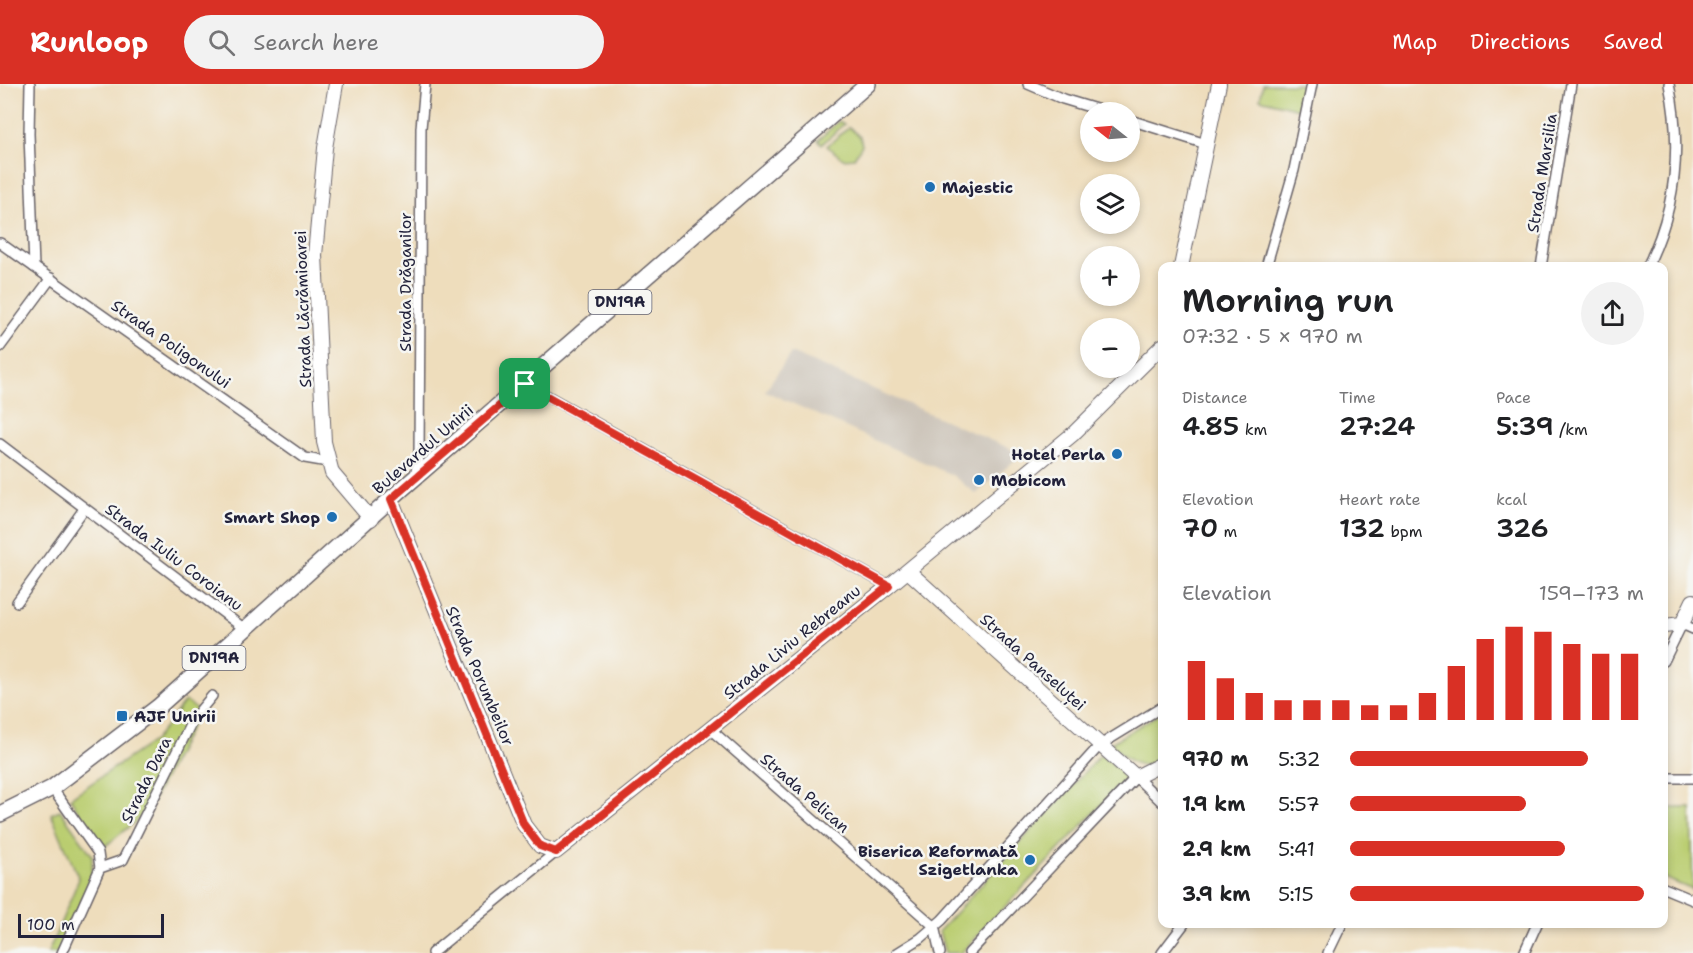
<!DOCTYPE html>
<meta charset="utf-8">
<style>
body{margin:0;font-family:"Shantell Sans",sans-serif;background:#f2f2f2;color:#202124;height:100vh;display:flex;flex-direction:column;font-size:22px;white-space:nowrap}
*{box-sizing:border-box;margin:0}
p{font-size:20px;color:#757577}
.icon{flex:none;width:33px;height:33px;fill:none;stroke:currentColor;stroke-width:2;stroke-linecap:round;stroke-linejoin:round}
.map{position:relative;flex:1;overflow:hidden}
.details{position:absolute;left:1158px;top:178px;width:510px;height:666px;display:flex;flex-direction:column;background:#fff;border-radius:12px;box-shadow:0 3px 9px #0003}
.details>*{flex:none}
.needle{width:39px;rotate:287deg}
.fabs{position:absolute;left:1080px;top:18px;display:grid;gap:12px}
.fabs a{display:grid;place-items:center;width:60px;height:60px;border-radius:50%;background:#fff;box-shadow:0 3px 9px #0003;font-size:30px}
.scale{position:absolute;left:18px;bottom:15px;width:146px;box-sizing:border-box;padding-left:6px;border:3px solid #22223b;border-top:0;font-size:16px;line-height:21px;white-space:nowrap;color:#22223b;-webkit-text-stroke:4px #f6f6f2;paint-order:stroke}
.pin{position:absolute;display:grid;place-items:center;width:51px;height:51px;color:#fff;margin:-26px;border-radius:12px;box-shadow:0 3px 9px #0006}
.round{display:grid;place-items:center;flex:none;width:63px;height:63px;border-radius:32px;background:#f2f2f2}
.head{display:flex;align-items:center;justify-content:space-between;height:102px;padding:0 24px}
h1{font-size:33px;font-weight:600;line-height:45px}
.stats{display:grid;grid-template-columns:repeat(3,1fr);gap:9px;height:102px;padding:6px 24px}
.stats div{display:grid;align-content:center}
.stats b{font-size:26px;font-weight:600}
.stats small{font-size:16px;font-weight:400}
.stats p{font-size:16px}
.chart{height:168px;padding:12px 24px}
.chart p{display:flex;justify-content:space-between}
.chart svg{width:100%;height:108px;margin-top:6px;stroke:#d93025;stroke-width:6}
ul{padding:0 24px;list-style:none;font-size:20px}
li{display:grid;grid-template-columns:96px 72px 1fr;align-items:center;height:45px}
li i{height:15px;border-radius:8px;background:#d93025}
header{display:flex;align-items:center;gap:36px;box-sizing:border-box;height:84px;padding:0 30px;background:#d93025;color:#fff}
header strong{font-size:28px}
nav{display:flex;gap:33px;margin-inline-start:auto;font-size:21px}
.search{width:420px;height:54px;background:#f2f2f2;display:flex;align-items:center;gap:15px;box-sizing:border-box;padding:0 21px;border-radius:33px;color:#757577;font-size:22px}
.map>svg:first-child{display:block}
</style>
<header>
<strong>Runloop</strong>
<div class="search"><svg class="icon" aria-label="search" viewBox="0 0 24 24"><circle cx="10" cy="10" r="6"/><path d="M15 15l6 6"/></svg>Search here</div>
<nav><a>Map</a><a>Directions</a><a>Saved</a></nav>
</header>
<div class="map">
<svg width="1693" height="869" viewBox="0 0 1693 869">
<rect width="100%" height="100%" fill="#f6f6f2"/>
<filter id="ink" filterUnits="userSpaceOnUse"><feTurbulence type="fractalNoise" baseFrequency=".0167" numOctaves="2"/><feDisplacementMap in="SourceGraphic" scale="12" xChannelSelector="R" yChannelSelector="G"/><feConvolveMatrix kernelMatrix="1 2 1 2 8 2 1 2 1" color-interpolation-filters="sRGB"/></filter>
<filter id="wash" filterUnits="userSpaceOnUse"><feTurbulence type="fractalNoise" baseFrequency=".008" numOctaves="4" result="noise"/><feDisplacementMap in="SourceGraphic" scale="24" xChannelSelector="R" yChannelSelector="G"/><feGaussianBlur stdDeviation="1.35" result="paint"/><feColorMatrix in="noise" values="0 0 0 0 0 0 0 0 0 0 0 0 0 0 0 0 0 1.4 0 .05"/><feComposite in="paint" operator="in"/></filter>
<g filter="url(#wash)">
<rect width="100%" height="100%" fill="#eeddbc"/>
<path fill="#cbc3b8" d="M791,269L1022,370L976,410L952,391L765,307Z"/>
<g fill="#bacd70" stroke="#6e7856" stroke-width="1.5">
<path d="M1263,0H1302L1298,25L1260,15Z"/>
<path d="M839,37L844,40L822,60L818,56Z"/>
<path d="M849,43L860,53L862,61L854,74L843,75L827,62Z"/>
<path d="M185,617L199,627L147,728L102,765L70,714L155,656Z"/>
<path d="M1162,628V676C1141,689 1125,675 1111,659Z"/>
<path d="M1101,670L1128,693L961,869H945L939,847Z"/>
<path d="M1664,724H1691L1693,806L1664,794Z"/>
<path d="M60,726L92,771V795L58,869H48L79,795L51,730Z"/>
</g>
</g>
<g filter="url(#ink)">
<g fill="none" stroke-linecap="round" stroke-linejoin="round">
<defs>
<g id="street">
<path d="M30,0L29,50L34,183"/>
<path d="M1028,0L1063,15L1106,28"/>
<path d="M1130,36L1206,60"/>
<path d="M0,159L305,374L328,378"/>
<path d="M1266,183L1294,86L1312,0"/>
<path d="M1541,183L1571,0"/>
<path d="M1647,183C1676,125 1682,62 1669,0"/>
<path d="M0,263L51,194"/>
<path d="M526,300L889,502"/>
<path d="M0,360L246,546"/>
<path d="M415,391L419,373L421,44L425,0"/>
<path d="M17,518L84,425"/>
<path d="M1664,577L1682,540L1693,545"/>
<path d="M710,645L934,842"/>
<path d="M1664,694H1693"/>
<path d="M52,704L98,769L100,784"/>
<path d="M1664,804L1693,816"/>
<path d="M934,842L940,869"/>
<path d="M62,869L100,784L123,776L193,635L212,612"/>
<path d="M432,869L556,768"/>
<path d="M897,869L921,854L942,836L1100,661L1162,623"/>
<path d="M969,869L1136,693L1162,718"/>
<path d="M1162,869L1184,840"/>
<path d="M1328,869L1342,840"/>
<path d="M1524,869L1537,840"/>
</g>
<g id="secondary">
<path d="M336,0L325,64L315,171L324,358L332,389L371,435"/>
<path d="M1181,183L1219,0"/>
<path d="M391,415L524,741L540,762L556,768L889,502L1073,350L1162,262"/>
<path d="M908,487L1136,693L1162,680"/>
<path d="M1664,542L1682,540L1693,517"/>
</g>
<path id="primary" d="M0,730L52,704L158,623L402,405L868,0"/>
</defs>
<use href="#street" stroke="#696368" stroke-width="12"/>
<use href="#secondary" stroke="#696368" stroke-width="16"/>
<use href="#primary" stroke="#696368" stroke-width="18"/>
<use href="#street" stroke="#fff" stroke-width="9"/>
<use href="#secondary" stroke="#fff" stroke-width="14"/>
<use href="#primary" stroke="#fff" stroke-width="15"/>
</g>
</g>
<g fill="none" stroke-linecap="round" stroke-linejoin="round" filter="url(#ink)">
<defs>
<path id="route" d="M525,300L889,502L556,768L540,762L524,741L391,415Z"/>
</defs>
<use href="#route" stroke="#fff" stroke-width="12"/>
<use href="#route" stroke="#d93025" stroke-width="8"/>
</g>
<g fill="#1f6fb2" stroke="#f6f6f2" stroke-width="2">
<circle cx="930" cy="103" r="6"/>
<circle cx="1117" cy="370" r="6"/>
<circle cx="979" cy="396" r="6"/>
<circle cx="332" cy="433" r="6"/>
<rect x="116" y="626" width="12" height="12" rx="3"/>
<circle cx="1030" cy="776" r="6"/>
</g>
<g text-anchor="middle" dominant-baseline="central" stroke-width="5" stroke-linejoin="round" paint-order="stroke">
<g fill="#f6f6f2" stroke="#626272" stroke-width="1.5">
<rect x="588.5" y="206" width="63" height="24" rx="4.5"/>
<rect x="182.5" y="562" width="63" height="24" rx="4.5"/>
</g>
<g font-size="15" font-weight="bold" fill="#22223b">
<text x="620" y="218">DN19A</text>
<text x="214" y="574">DN19A</text>
</g>
<g font-size="16" fill="#22223b" stroke="#f6f6f2">
<text transform="translate(1542 89) rotate(-81)">Strada Marsilia</text>
<text transform="translate(405 198) rotate(-90)">Strada Drăganilor</text>
<text transform="translate(303 225) rotate(-92)">Strada Lăcrămioarei</text>
<text transform="translate(171 260) rotate(35)">Strada Poligonului</text>
<text transform="translate(423 365) rotate(-41)">Bulevardul Unirii</text>
<text transform="translate(174 473) rotate(37)">Strada Iuliu Coroianu</text>
<text transform="translate(792 558) rotate(-39)">Strada Liviu Rebreanu</text>
<text transform="translate(1033 578) rotate(42)">Strada Panseluței</text>
<text transform="translate(480 592) rotate(67)">Strada Porumbeilor</text>
<text transform="translate(146 696) rotate(-64)">Strada Dara</text>
<text transform="translate(805 709) rotate(41)">Strada Pelican</text>
</g>
<g font-size="16" font-weight="bold" fill="#22223b" stroke="#f6f6f2" text-anchor="start">
<text x="942" y="103">Majestic</text>
<text x="1105" y="370" text-anchor="end">Hotel Perla</text>
<text x="991" y="396">Mobicom</text>
<text x="320" y="433" text-anchor="end">Smart Shop</text>
<text x="134" y="632">AJF Unirii</text>
<text x="1018" y="767" text-anchor="end">Biserica Reformată<tspan x="1018" dy="18">Szigetlanka</tspan></text>
</g>
</g>
</svg>
<div class="fabs">
<a><svg class="needle" viewBox="-14 -14 28 28"><path d="M0-13l5 13h-10z" fill="#e53935"/><path d="M0 13l5-13h-10z" fill="#757577"/></svg></a>
<a><svg class="icon" aria-label="layers" viewBox="0 0 24 24"><path d="M12 4l9 5-9 5-9-5zM3 14l9 5 9-5"/></svg></a>
<a>+</a>
<a>−</a>
</div>
<div class="scale">100 m</div>
<div class="pin" style="left:525px;top:300px;background:#1e9e55"><svg class="icon" aria-label="arrive" viewBox="0 0 24 24"><path d="M6 21V4h12l-3 4 3 4H6"/></svg></div>
<section class="details">
<div class="head"><div><h1>Morning run</h1><p>07:32 · 5 × 970 m</p></div><a class="round"><svg class="icon" aria-label="share" viewBox="0 0 24 24"><path d="M12 15V3M7 8l5-5 5 5M5 13v7h14v-7"/></svg></a></div>
<div class="stats">
<div><p>Distance</p><b>4.85<small> km</small></b></div>
<div><p>Time</p><b>27:24</b></div>
<div><p>Pace</p><b>5:39<small> /km</small></b></div>
</div>
<div class="stats">
<div><p>Elevation</p><b>70<small> m</small></b></div>
<div><p>Heart rate</p><b>132<small> bpm</small></b></div>
<div><p>kcal</p><b>326</b></div>
</div>
<div class="chart"><p><span>Elevation</span>159–173 m</p>
<svg viewBox="0 0 160 44" preserveAspectRatio="none"><path d="M5 44V20M15 44V27M25 44V33M35 44V36M45 44V36M55 44V36M65 44V38M75 44V38M85 44V33M95 44V22M105 44V11M115 44V6M125 44V8M135 44V13M145 44V17M155 44V17"/></svg>
</div>
<ul>
<li><b>970 m</b>5:32<i style="width:81%"></i></li>
<li><b>1.9 km</b>5:57<i style="width:60%"></i></li>
<li><b>2.9 km</b>5:41<i style="width:73%"></i></li>
<li><b>3.9 km</b>5:15<i style="width:100%"></i></li>
</ul>
</section>
</div>
